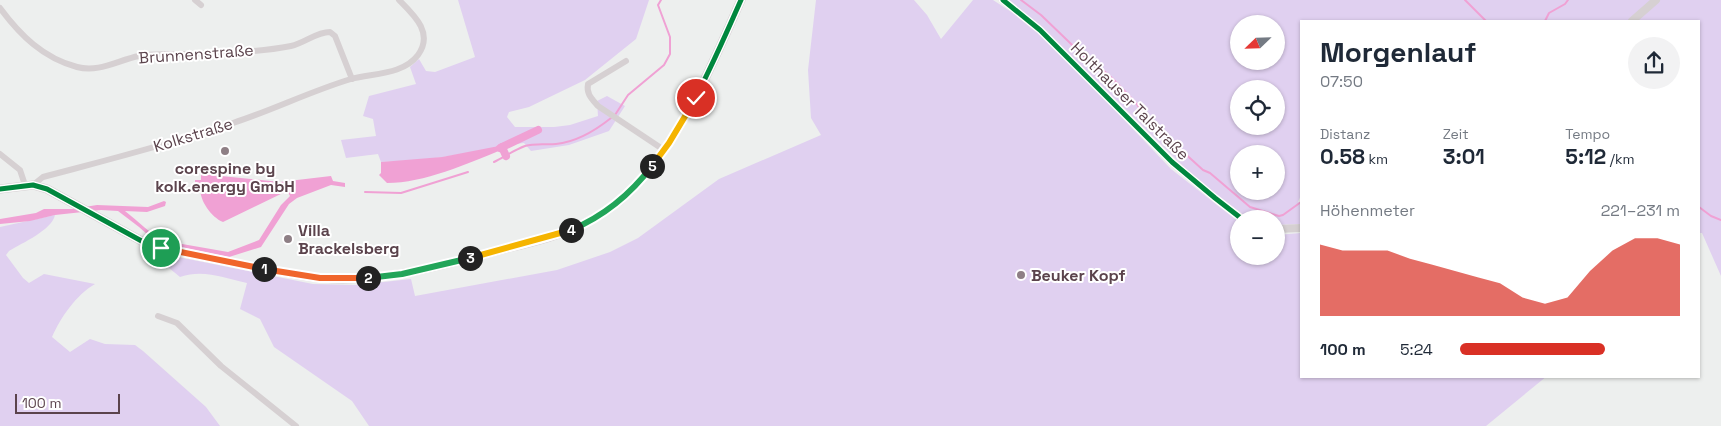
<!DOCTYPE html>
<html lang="de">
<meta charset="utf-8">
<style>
body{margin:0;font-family:"Space Grotesk",sans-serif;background:#f2f2f3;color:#1f2937;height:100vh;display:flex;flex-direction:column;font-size:19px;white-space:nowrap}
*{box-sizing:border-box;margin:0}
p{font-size:16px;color:#747a83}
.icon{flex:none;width:28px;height:28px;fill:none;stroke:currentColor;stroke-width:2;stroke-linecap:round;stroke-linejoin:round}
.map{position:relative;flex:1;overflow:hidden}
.sheet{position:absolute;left:1300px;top:20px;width:400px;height:358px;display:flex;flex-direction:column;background:#fff;border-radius:0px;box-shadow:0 1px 4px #0004}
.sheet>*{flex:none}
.needle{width:32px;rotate:247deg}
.controls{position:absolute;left:1230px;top:15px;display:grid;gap:10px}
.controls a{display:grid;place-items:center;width:55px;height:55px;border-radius:50%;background:#fff;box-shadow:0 1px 4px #0004;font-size:25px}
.scale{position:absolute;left:15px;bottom:12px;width:105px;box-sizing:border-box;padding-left:5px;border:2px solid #5b434c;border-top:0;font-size:14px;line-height:18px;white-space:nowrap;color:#5b434c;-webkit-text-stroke:4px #fff;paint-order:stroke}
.pin{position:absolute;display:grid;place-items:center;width:42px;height:42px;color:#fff;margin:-21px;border:2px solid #fff;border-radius:50%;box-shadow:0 1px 5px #0007}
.km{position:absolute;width:25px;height:25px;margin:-12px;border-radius:50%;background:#222;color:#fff;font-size:14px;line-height:25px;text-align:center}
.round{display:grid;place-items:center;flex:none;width:52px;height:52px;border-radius:26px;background:#f2f2f3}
.summary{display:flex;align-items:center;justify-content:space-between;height:85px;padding:0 20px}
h1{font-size:28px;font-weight:700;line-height:38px}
.figures{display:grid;grid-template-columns:repeat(3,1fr);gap:8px;height:85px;padding:5px 20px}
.figures div{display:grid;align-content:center}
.figures b{font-size:21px;font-weight:700}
.figures small{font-size:14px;font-weight:400}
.figures p{font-size:14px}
.chart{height:140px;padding:10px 20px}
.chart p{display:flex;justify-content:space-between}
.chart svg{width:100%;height:90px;margin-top:5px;fill:#d93025;opacity:.7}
ul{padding:0 20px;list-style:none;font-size:16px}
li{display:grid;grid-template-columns:80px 60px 1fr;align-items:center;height:38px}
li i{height:12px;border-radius:6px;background:#d93025}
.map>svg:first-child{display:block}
</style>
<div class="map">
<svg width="1721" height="426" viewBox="0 0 1721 426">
<rect width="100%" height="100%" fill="#edefee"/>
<g fill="#e0d0f0" fill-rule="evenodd">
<path d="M458,0H649L636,39L585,80L529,107L509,112L507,117L515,127H554L570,125L598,116L597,101L607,96L625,106L609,131L569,145L531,151L524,143C497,146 470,153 443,157C423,160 402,161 381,162L378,154L346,158L341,140L376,136L373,119L363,116L369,96L416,84L410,67L419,59L426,71L435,72L475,57Z"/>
<path d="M816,0H914L927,15L941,39L973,0H993L1016,15L1052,44L1171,169L1239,222V256H1276V235L1301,233V376H1547L1486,426H369L352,401L274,347L260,319L240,309L247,283C223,278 204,269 180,277L169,268L152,260L153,252L313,284L356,285L411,279L415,296L557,270L610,252L638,238L719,179L821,135L811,118L808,70Z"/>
<path d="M1008,0H1721V276L1702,233H1699V21H1301V195L1298,202L1301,204V224L1276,225V219H1250L1243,216L1188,171L1040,25ZM1239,24H1276V61H1239ZM1239,89H1276V126H1239ZM1239,154H1276V191H1239Z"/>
<path d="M55,215C52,230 22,243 9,251L6,255L23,278L29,283L44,274L95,284C76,295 61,317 52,337L70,352L90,339L105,344L135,345L143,351L206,407L220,426H0V227Z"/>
</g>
<g fill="#f0a1d4">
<path d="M499,146L501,150C467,164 424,183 387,183L379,175L381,173V162L442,157Z"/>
<path d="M201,174L280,182L331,176L333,181L345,183V187L331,185L297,198L289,204L261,247L229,257L156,242L139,227L118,211L101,210L55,215L30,221L0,224V219L36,213L44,209H72L97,205L148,207L164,201L166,202L165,206L147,212L125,211C138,221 151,235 165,241L228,252L259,240L281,205L290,196L287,191L223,222C211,217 200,201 200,188L195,184V180H201Z"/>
</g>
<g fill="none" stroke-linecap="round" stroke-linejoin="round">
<g stroke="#f0a1d4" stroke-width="2">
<path d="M1021,0L1041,15L1094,66L1104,71L1113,79L1136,103L1148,120L1203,170L1210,173L1250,207L1279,216L1283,215L1301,202"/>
<path d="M1465,0L1486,21"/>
<path d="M1545,21L1549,13L1565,4L1568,0"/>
<path d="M615,115L628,95L664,65L670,54V37L658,5L661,0"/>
<path d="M494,162C504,157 514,150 525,146C535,143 546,145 556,144C576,142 596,130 611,118"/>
<path d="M365,192L401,193L468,172"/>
<path d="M1699,207L1711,216L1721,220"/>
</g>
<g stroke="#f0a1d4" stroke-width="8">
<path d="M502,147L506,156"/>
<path d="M500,148L538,130"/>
</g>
<g stroke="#d6d0d2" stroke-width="6">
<path d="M195,0L201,5"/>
<path d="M0,8C20,35 43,58 77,67C99,73 118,60 139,56C152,53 168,55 181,54C218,53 255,53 291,46C305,43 316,32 330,32L335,36L352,79"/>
<path d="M626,61L588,84C586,94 592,99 598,106L664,150"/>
<path d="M0,154L20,170L25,185"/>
<path d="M33,185L43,177C107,160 171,144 233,123C273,110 311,91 351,79C373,73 403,75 418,55C434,33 414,15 399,0"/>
<path d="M158,316L177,323L221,366L296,426"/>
</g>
<g stroke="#d6d0d2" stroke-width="8">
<path d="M1003,0L1040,30L1172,162L1215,198L1242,219"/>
<path d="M1632,21L1656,0"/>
<path d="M1276,229L1301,228"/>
</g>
<path stroke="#d5ced1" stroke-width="9" d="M0,189L33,185L47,189L147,244L161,248C196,256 231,263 265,269C284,272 303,277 321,278C380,283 437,267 493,252C523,244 555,238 583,224C600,216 616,205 629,192C682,139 711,67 741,0"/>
<defs>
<g id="cycleway">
<path d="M1003,0L1040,30L1172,162L1215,198L1242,219"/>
<path d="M0,189L33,185L47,189L147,244L161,248C196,256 231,263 265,269C284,272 303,277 321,278C380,283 437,267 493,252C523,244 555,238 583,224C600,216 616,205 629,192C682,139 711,67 741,0"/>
</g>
</defs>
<use href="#cycleway" stroke="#fff" stroke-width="8"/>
<use href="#cycleway" stroke="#00873e" stroke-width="5"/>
</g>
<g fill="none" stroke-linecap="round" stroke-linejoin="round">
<defs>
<path id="split-1" d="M161,248L264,269"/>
<path id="split-2" d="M264,269L320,278H368"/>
<path id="split-3" d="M368,278L402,274L470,258"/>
<path id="split-4" d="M470,258L571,230"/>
<path id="split-5" d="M571,230C604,216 630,195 652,166"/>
<path id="split-6" d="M652,166L669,143L696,98"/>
</defs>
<use href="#split-1" stroke="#fff" stroke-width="10"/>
<use href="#split-2" stroke="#fff" stroke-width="10"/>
<use href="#split-3" stroke="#fff" stroke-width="10"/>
<use href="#split-4" stroke="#fff" stroke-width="10"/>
<use href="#split-5" stroke="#fff" stroke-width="10"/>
<use href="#split-6" stroke="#fff" stroke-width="10"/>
<use href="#split-1" stroke="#f0652b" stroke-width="6"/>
<use href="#split-2" stroke="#f0652b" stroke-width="6"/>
<use href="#split-3" stroke="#22a559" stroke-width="6"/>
<use href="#split-4" stroke="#f5b400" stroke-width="6"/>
<use href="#split-5" stroke="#22a559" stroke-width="6"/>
<use href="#split-6" stroke="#f5b400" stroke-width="6"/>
</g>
<g fill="#8e7f85" stroke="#fff" stroke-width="2">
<circle cx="225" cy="151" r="5"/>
<circle cx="288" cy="239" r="5"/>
<circle cx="1021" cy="275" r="5"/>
</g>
<g text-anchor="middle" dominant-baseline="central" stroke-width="4" stroke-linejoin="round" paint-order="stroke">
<g font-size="16" fill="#5b434c" stroke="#fff">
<text transform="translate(196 54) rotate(-4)">Brunnenstraße</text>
<text transform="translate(1130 101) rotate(45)">Holthauser Talstraße</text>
<text transform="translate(193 135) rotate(-17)">Kolkstraße</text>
</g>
<g font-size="16" font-weight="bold" fill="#5b434c" stroke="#fff" text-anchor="start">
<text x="225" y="168" text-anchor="middle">corespine by<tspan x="225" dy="18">kolk.energy GmbH</tspan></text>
<text x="298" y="230">Villa<tspan x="298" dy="18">Brackelsberg</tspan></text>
<text x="1031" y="275">Beuker Kopf</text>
</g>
</g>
</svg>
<div class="controls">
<a><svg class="needle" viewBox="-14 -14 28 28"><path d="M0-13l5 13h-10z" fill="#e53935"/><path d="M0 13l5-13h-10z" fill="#747a83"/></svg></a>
<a><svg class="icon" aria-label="locate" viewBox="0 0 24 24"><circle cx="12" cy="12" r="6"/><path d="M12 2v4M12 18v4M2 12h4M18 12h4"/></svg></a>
<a>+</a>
<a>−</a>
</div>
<div class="scale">100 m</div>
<div class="pin" style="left:161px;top:248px;background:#1e9e55"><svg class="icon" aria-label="arrive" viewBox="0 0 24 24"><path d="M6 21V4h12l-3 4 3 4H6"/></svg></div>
<div class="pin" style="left:696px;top:98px;background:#d93025"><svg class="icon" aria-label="check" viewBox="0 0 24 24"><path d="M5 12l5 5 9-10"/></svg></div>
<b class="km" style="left:264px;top:269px">1</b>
<b class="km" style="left:368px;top:278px">2</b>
<b class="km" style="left:470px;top:258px">3</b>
<b class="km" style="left:571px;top:230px">4</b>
<b class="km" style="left:652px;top:166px">5</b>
<section class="sheet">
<div class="summary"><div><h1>Morgenlauf</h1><p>07:50</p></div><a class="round"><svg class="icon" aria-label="share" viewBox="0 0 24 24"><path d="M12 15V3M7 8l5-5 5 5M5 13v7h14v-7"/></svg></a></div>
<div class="figures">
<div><p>Distanz</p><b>0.58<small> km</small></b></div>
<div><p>Zeit</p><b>3:01</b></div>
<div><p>Tempo</p><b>5:12<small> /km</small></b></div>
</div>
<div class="chart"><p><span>Höhenmeter</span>221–231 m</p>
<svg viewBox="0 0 160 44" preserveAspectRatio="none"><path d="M0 44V9L10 12L20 12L30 12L40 16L50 19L60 22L70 25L80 28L90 35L100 38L110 35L120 22L130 12L140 6L150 6L160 9V44z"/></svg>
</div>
<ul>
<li><b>100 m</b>5:24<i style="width:66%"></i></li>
</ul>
</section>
</div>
